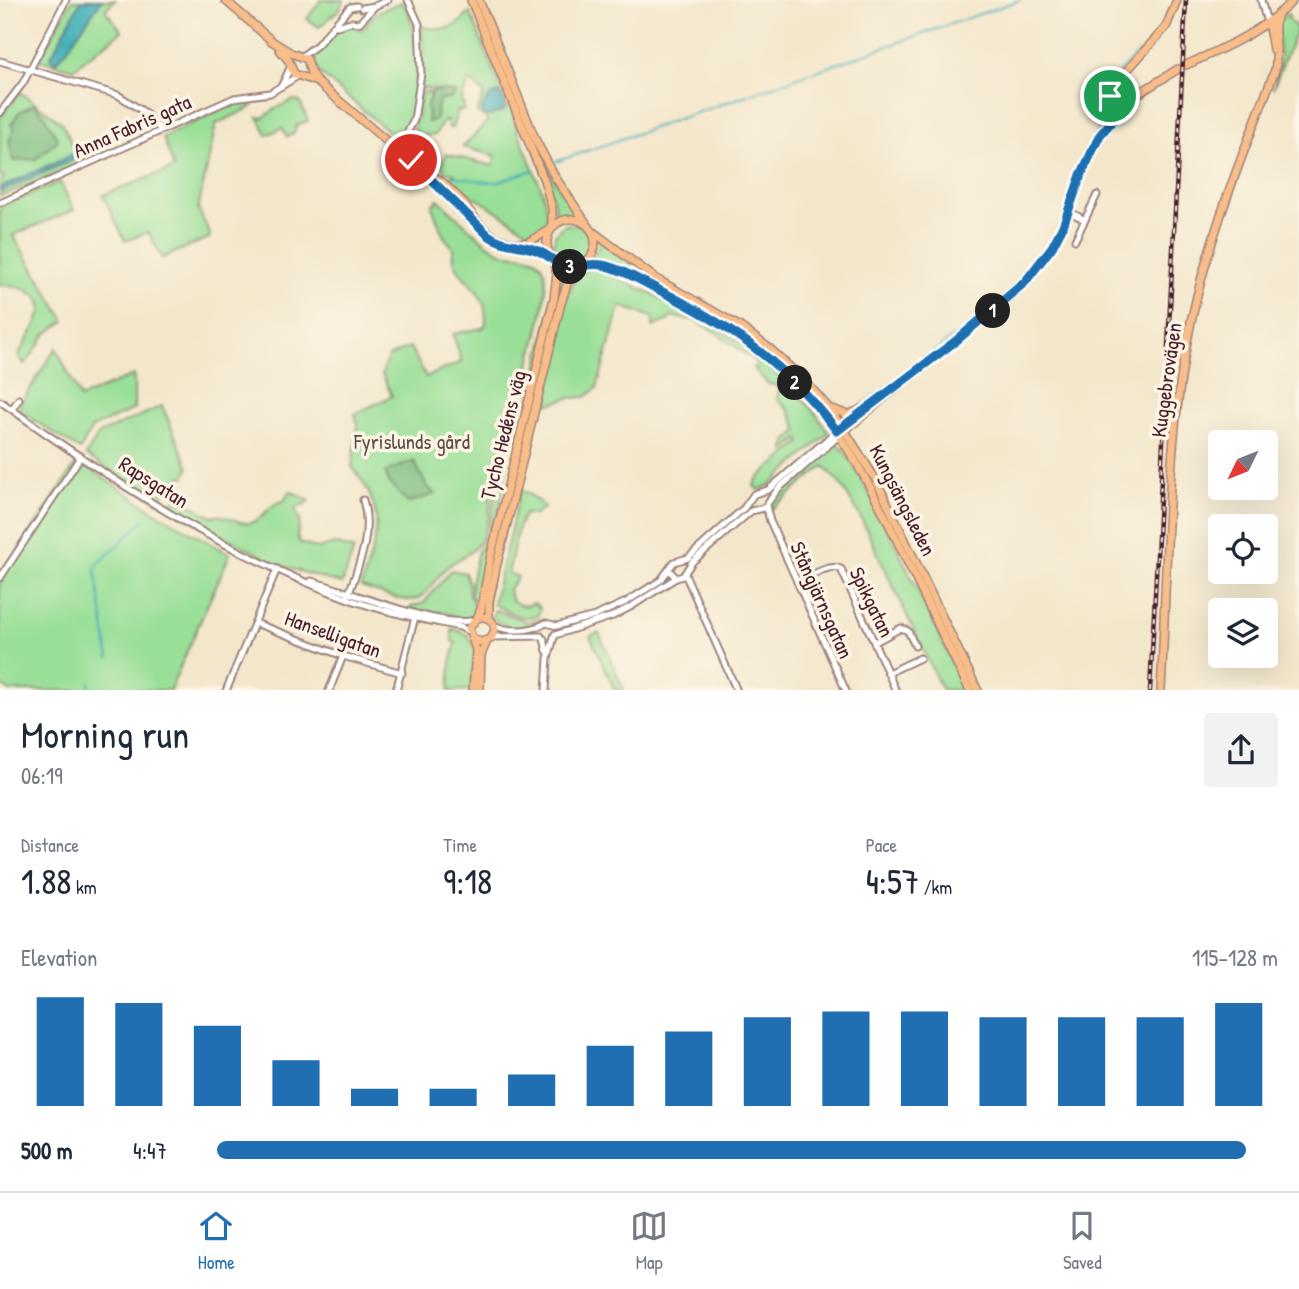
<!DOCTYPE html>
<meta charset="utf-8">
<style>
body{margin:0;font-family:"Patrick Hand",sans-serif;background:#f2f2f3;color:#1f2937;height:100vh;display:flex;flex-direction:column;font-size:26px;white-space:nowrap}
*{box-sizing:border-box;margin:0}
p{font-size:23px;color:#747a83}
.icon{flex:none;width:38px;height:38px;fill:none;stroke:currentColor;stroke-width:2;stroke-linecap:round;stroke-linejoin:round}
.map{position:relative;height:690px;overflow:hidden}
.sheet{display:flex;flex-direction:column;background:#fff;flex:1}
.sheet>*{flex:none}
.needle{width:46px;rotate:227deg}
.tools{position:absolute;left:1208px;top:430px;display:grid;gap:14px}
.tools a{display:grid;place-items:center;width:70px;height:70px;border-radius:7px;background:#fff;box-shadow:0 7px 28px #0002;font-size:35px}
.pin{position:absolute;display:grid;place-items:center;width:60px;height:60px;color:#fff;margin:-30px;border:4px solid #fff;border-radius:50%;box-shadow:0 2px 7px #0007}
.km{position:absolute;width:35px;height:35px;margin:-18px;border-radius:50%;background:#222;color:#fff;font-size:19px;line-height:35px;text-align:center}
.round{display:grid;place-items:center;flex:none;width:74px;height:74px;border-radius:7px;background:#f2f2f3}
.summary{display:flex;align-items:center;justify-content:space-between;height:119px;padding:0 21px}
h1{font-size:38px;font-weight:600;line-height:52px}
.figures{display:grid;grid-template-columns:repeat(3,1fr);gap:10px;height:119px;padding:7px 21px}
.figures div{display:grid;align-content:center}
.figures b{font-size:35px;font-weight:600}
.figures small{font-size:19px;font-weight:400}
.figures p{font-size:19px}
.chart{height:196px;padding:14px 21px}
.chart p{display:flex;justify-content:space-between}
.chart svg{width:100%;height:126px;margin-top:7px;stroke:#1f6fb2;stroke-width:6}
ul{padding:0 21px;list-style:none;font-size:23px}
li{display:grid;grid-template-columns:112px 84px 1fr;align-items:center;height:52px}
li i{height:18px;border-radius:9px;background:#1f6fb2}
.tab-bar{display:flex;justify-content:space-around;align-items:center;height:98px;border-top:2px solid #e0e1e3;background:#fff;font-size:19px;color:#747a83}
.tab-bar a{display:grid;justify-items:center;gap:4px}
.tab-bar .current{color:#1f6fb2}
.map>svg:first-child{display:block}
</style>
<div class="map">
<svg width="1299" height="691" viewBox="0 0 1299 691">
<rect width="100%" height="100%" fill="#fcf5e5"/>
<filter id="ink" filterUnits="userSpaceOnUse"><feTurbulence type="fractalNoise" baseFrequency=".0143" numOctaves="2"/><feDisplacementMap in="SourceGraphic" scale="14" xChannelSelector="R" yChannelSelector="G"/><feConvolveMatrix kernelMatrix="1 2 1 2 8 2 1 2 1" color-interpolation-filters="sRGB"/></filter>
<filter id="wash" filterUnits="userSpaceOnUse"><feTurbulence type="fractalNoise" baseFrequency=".00686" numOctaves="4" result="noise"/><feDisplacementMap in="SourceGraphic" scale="28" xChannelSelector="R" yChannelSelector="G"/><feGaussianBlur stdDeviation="1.57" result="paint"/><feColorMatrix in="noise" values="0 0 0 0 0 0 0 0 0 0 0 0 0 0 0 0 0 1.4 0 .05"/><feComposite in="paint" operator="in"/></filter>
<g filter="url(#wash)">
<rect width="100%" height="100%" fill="#f3e7cb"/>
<g fill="#9adf97" stroke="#727f61" stroke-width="2">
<path d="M72,0H115L105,10L122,31L73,69L39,60Z"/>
<path d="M321,0H344L339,10L319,27L307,19Z"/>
<path d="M402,2C421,25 419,94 410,121C408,128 401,134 397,139L322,75C302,55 331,32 350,25L360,30L366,27C370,11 389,8 402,2Z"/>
<path d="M470,12L541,188C546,208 552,216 539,233L533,234L448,180L455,174L444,171L442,165L446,154L493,166L496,156L463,147L487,122L486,117L477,114L484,93L469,80L462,98L464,110L458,111L452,128L448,127V120L443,122L435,135H427L425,138L413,129L418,112L421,93L432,92L427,104L435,119L439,100L452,98L456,92L420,88L423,53L422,27C445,31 455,30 470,12Z"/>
<path d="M1289,14V20L1297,28L1273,89L1280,59L1277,26L1278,20Z"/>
<path d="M20,92L62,123L82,165L0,196V181L4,178L0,175V118Z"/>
<path d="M250,99L252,107L216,124L198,209L210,234L209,238L162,258L148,232L125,241L103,195L174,168L163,137L238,102Z"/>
<path d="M294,100L300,102L308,121L297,125L294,133L287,137L282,128L267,135L258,117L263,118L276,108Z"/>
<path d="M536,150H538L565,198L578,216L569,215L556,220L554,203Z"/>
<path d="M60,182L74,210L13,235L65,321L46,334L25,365L18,356C24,344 38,324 41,312C45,291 14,285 0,285V207Z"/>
<path d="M438,199C454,213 485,247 504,253C519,257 538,252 544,270C556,302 505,437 494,476C488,496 492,519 482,538C474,554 458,557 446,568C436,577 429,594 417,599C404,604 375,591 361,587C377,536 389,513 352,467L358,425L355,414L392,396L382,374L388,357L410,347L426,377L462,362L453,334L483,328L486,324C486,317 486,309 483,302C475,282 450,273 454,249L443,235L432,206Z"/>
<circle cx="572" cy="242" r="18"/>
<path d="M599,238L642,273L744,333L803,384L801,385L749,339L614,266L592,261L598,247Z"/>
<path d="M558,265L574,269L568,277L491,575L485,614H483L490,574L559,273Z"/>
<path d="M596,268L699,316L742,344L773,370L814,411L829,433L769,486L758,490L754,486L757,479L801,442L799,439L785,450L786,442L798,431L790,412L777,399L779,390L775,385L768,384L752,367L757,369L755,361L714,331L690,318L687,320L671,316L669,320L653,327V317L620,306L597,388L586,397L569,398L549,404L546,392L553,367L563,307L576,276L587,269Z"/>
<path d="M56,348L80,398L134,375V409L92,428L80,450L20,411L19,406Z"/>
<path d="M162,406L189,467L185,476L170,483L158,502L86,455L99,434Z"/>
<path d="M837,444C855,452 950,658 965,690H942L859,514L842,486L824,466L769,511L773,499L778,493Z"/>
<path d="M505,459C506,502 484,553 479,598L477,601L479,603L471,597V583L478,551L488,537L497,480Z"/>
<path d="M78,461L160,515L230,554L170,690L10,691L0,684V578Z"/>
<path d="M290,491L310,501L295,509L300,520L297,537L300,543L318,549L334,544L354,550L342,584L282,566L181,515L169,504L171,501C197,499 193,510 211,516C216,517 216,515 221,516C230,517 239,523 248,523C264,522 268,502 284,501Z"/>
<path d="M520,491L528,493L545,507L535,515L524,514L518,528L508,573L518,577L509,589L511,600C519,605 524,608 534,603L540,608L538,615C523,622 507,611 493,604Z"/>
<path d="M451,570L465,573C473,587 462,596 479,607C468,632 457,613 440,612C436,612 432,614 428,614C422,613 416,611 410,610L411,607L424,603Z"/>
<path d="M495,610L528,622L541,619L538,625C517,627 507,632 492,616Z"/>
<path d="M452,628L468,635L475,650L470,690L449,691L451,662L456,643L452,641Z"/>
<path d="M598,633H599L624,690H615L590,636Z"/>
</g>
<g fill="#7bbe80" stroke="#626e56" stroke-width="2">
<path d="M443,91L453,93L452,98L439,100L435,120L428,122L427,104L432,92Z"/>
<path d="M34,104L45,116L58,140L36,159L13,161L9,141L14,128L11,125L19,112Z"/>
<path d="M414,461L426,485L435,494L408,503L389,483L385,472Z"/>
</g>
<g fill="#39aab6" stroke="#426470" stroke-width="2">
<path d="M81,0H102L65,52L55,63L50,58Z"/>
<path d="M499,92L505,105V110L490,116L484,115L482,111C484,101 490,95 499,92Z"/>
<path d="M75,153L77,158L0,192V188Z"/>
</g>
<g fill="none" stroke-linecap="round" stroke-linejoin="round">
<g stroke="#39aab6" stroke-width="2">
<path d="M1106,111L1107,88L1110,81L1139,52"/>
<path d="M555,162L1020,0"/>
<path d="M1077,175L1095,135L1105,120"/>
<path d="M451,176L488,182H498L535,169"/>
<path d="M902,376L954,336"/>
<path d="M863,405L894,381"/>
<path d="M109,658L95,567L145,519"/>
<path d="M89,682L91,691"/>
</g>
</g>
</g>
<g filter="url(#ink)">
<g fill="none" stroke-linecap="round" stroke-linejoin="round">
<defs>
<g id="minor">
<path d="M1261,0L1266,19"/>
<path d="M362,8L375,6L388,0"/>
<path d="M337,26L351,22L359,23L375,6"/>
<path d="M302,56L317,45L350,7L357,6"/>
<path d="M0,61L118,95L144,112L161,130"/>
<path d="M282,85L290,68"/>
<path d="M0,113L23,83L66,0"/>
<path d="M395,148L404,139L414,120L421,73L419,24L408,0"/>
<path d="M0,203L234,98L270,93L298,76"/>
<path d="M1068,211L1085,220"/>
<path d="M1075,240L1097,195"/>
<path d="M0,401C107,478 222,553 346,598C383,612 422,619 460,627L470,632"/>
<path d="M12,409L19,399"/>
<path d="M766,506L770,521L846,691"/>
<path d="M669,570L676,578L683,576L692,562L751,511L764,508L778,489L840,435"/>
<path d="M685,574L737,691"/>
<path d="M0,578L81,456"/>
<path d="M311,581C346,590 444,630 474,620"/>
<path d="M798,582C810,577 828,563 841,569L896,691"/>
<path d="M348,596C359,564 373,534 363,500"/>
<path d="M255,623L343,656L402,673"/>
<path d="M494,625C509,633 532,631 546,623L557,626L568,623L595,616L626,602L661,580L674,562L688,558L744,508L754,494L768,490L837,431"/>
<path d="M555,635L613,616L632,606L676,578"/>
<path d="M493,637L541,636"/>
<path d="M544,639L547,651"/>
<path d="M875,642L901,628L908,631L915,646"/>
<path d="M888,673L920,658"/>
<path d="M226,691L277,569"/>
<path d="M329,691L343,656"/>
<path d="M396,691L415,617"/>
<path d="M546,691L548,658L555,634"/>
</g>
<g id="major">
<path d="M225,0L272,41"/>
<path d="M471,0L544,180L552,208V227"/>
<path d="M479,0L536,141L555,177L589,227"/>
<path d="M1268,22L1273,49"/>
<path d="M270,40L291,53L307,59L311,73L317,82L397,150L442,182L459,198L482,227L496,238L513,243H526L550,230"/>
<path d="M280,50L289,61L294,74L315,81"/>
<path d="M1186,65C1224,48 1264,31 1293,0"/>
<path d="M1120,111L1111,101L1112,87L1166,27L1177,0"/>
<path d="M424,173L468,216"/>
<circle cx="571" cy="243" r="24"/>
<path d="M592,231L655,278L739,326L769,348L804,380L827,406L845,431L876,480L978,691"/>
<path d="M519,246L535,250L551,256"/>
<path d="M581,265H601L616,269C661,291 707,311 747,340C831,403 863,470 907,561C928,604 949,647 970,691"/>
<path d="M832,409L848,415L866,407"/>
<path d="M843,432L1025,282L1052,247L1063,226L1081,175L1100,135L1138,94L1178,69"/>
<path d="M477,618L481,609L490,559L554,298L557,274L553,260"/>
<path d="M489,619V601L496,568L561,303L567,284L578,266"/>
<path d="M473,691L476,650L469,628L477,618C486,615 493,619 495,629L491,639L480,642L474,639"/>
<path d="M480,691L481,655L487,641"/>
<path d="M1161,691C1167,577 1166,459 1186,347C1203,251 1240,161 1275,70C1279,51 1272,33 1276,17"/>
</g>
</defs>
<use href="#minor" stroke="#9e837b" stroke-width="9"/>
<use href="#major" stroke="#9e837b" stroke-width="10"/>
<use href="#minor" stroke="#fff" stroke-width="5"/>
<use href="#major" stroke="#f8bd89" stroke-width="7"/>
<defs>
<path id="rail" d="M1150,691L1186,0"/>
</defs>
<use href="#rail" stroke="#4a1f2b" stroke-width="4.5"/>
<use href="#rail" stroke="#fcf5e5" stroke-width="2" stroke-dasharray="5" stroke-linecap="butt"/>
</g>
</g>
<g fill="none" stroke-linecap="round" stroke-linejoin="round" filter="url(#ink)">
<defs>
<path id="route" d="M411,160L488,235C503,246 519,244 536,250C547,254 554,262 565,266C577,268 589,263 602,265C622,269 643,282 661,291C734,328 787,365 837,431L957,340L1025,282L1052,247L1063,226L1081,175L1100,135L1121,111L1111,101L1110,96"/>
</defs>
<use href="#route" stroke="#fff" stroke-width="14"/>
<use href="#route" stroke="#1f6fb2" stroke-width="9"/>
</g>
<g text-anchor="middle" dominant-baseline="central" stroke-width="7" stroke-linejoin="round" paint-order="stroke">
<g font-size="21" fill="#4a1f2b" stroke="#fcf5e5">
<text transform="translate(132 126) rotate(-24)">Anna Fabris gata</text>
<text transform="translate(1166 380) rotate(-82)">Kuggebrovägen</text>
<text transform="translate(503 435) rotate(-76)">Tycho Hedéns väg</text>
<text transform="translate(154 482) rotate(32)">Rapsgatan</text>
<text transform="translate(903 500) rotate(63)">Kungsängsleden</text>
<text transform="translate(822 600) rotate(66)">Stångjärnsgatan</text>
<text transform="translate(872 602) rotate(64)">Spikgatan</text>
<text transform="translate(333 634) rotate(20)">Hanselligatan</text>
</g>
<g font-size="21" fill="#5e4f46" stroke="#fcf5e5">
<text x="412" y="441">Fyrislunds gård</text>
</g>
</g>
</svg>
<div class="tools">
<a><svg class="needle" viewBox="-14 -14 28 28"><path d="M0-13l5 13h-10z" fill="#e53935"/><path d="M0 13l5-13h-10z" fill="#747a83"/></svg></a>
<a><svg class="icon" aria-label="locate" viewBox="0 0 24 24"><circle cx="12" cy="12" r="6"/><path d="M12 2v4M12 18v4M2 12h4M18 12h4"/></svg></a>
<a><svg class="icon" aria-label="layers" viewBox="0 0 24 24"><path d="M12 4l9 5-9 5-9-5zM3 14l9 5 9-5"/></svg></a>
</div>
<div class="pin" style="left:1110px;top:96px;background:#1e9e55"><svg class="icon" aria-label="arrive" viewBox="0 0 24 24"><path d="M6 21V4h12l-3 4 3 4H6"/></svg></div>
<div class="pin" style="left:411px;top:160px;background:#d93025"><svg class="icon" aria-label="check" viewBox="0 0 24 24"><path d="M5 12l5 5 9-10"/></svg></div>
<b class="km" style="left:993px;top:311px">1</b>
<b class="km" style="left:795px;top:383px">2</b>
<b class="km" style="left:570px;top:267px">3</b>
</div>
<section class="sheet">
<div class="summary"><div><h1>Morning run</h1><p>06:19</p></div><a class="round"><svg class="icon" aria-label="share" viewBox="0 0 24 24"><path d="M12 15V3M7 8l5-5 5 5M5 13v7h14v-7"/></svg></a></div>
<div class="figures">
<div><p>Distance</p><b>1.88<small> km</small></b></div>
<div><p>Time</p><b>9:18</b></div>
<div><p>Pace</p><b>4:57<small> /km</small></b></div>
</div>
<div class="chart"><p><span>Elevation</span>115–128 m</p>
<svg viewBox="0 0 160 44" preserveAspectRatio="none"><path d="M5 44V6M15 44V8M25 44V16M35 44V28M45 44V38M55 44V38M65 44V33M75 44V23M85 44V18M95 44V13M105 44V11M115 44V11M125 44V13M135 44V13M145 44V13M155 44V8"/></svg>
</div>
<ul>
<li><b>500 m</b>4:47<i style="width:97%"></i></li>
</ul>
</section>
<nav class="tab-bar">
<a class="current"><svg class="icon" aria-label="home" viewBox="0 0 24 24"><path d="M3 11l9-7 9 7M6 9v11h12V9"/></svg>Home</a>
<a><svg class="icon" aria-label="map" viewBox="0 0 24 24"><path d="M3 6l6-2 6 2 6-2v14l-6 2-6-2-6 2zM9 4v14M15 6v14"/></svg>Map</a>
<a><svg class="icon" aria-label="saved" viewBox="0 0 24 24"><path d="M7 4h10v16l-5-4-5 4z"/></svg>Saved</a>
</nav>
